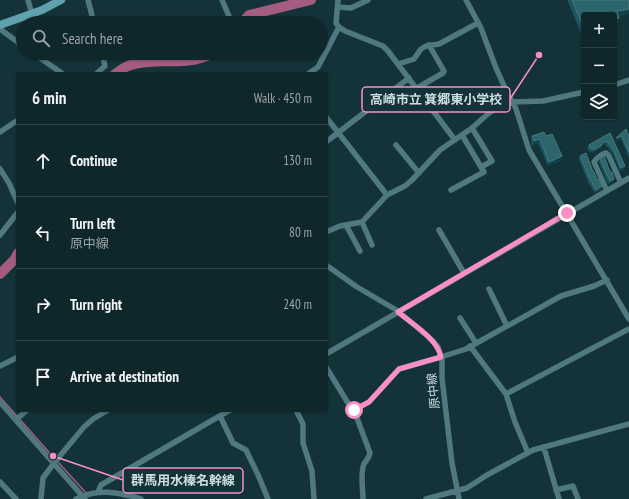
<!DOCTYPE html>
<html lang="en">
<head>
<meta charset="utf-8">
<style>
  :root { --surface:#0f262b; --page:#182e33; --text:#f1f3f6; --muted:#9ba5a9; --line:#2f4347 }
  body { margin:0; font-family:"PT Sans Narrow","Noto Sans JP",sans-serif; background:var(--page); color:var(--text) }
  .controls { position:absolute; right:12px; top:12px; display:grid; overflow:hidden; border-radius:4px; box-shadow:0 1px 3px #0004 }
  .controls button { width:36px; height:36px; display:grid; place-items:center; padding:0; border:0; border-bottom:1px solid var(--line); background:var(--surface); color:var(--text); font:20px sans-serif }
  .stop { position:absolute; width:12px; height:12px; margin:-9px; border:3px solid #fb8fc4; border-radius:50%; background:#fff }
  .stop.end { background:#fb8fc4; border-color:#fff; box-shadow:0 1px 4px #0008 }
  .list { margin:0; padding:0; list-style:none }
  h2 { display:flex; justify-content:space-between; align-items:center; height:52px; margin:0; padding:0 16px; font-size:17px }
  h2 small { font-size:13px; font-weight:400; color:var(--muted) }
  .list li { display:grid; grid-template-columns:26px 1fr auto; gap:12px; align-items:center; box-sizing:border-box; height:72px; padding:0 16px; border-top:1px solid var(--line) }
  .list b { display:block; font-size:15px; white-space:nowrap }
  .list p { margin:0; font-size:13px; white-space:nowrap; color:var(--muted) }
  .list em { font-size:13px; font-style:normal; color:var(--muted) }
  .icon { flex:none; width:22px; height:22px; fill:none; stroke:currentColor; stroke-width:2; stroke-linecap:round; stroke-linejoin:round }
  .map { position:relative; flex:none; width:629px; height:499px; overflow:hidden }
  .search { position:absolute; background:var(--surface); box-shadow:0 1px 3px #0004; left:16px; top:16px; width:312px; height:44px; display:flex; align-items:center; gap:10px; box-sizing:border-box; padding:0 14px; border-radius:22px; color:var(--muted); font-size:15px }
  .panel { position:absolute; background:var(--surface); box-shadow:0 1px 3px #0004; left:16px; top:72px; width:312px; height:340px; border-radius:4px }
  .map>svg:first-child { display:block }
</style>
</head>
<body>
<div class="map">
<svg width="629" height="499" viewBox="0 0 629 499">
  <rect width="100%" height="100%" fill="#143339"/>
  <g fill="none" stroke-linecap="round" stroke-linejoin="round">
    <path stroke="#a45d80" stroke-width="1.5" d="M0,397L55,459
      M58,462L86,493"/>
    <path stroke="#a45d80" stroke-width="10" d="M242,23L249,15L311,0
      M115,74C120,71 125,66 131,65C158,56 187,68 213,53
      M0,274L15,259L18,253"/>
    <path stroke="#50787f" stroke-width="5.5" d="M28,0L32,14
      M88,0L94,23
      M222,0L232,23
      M338,0L336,23L339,27L345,31L383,46L388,51L455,140
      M466,0L481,28L496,68L509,97L513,102L516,109L529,150L629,319
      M338,7L351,8L368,0
      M0,29L23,46
      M33,53L63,74
      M398,64L414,59L421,49L426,46L439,44L478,23
      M96,74L105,66L102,53
      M308,74L318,67L339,27
      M614,85L629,80
      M417,88L443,73L444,71L429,45
      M326,117L387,195
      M472,128L492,161L481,167
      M0,132L18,120
      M326,142L409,78
      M396,145L419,173
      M0,169L9,183L18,203
      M451,190L484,172L462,135
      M607,191L594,162C596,158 602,154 606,153L609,156L621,183
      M362,222L372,245
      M346,225L360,251
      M439,230L464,273
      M326,232L340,226L362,222L387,195L405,186L412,180L440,150L472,128L489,113L502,105L513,102L543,101L584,92
      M0,235L18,212
      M326,265L357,287L398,311L433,341L438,347L442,359V378L452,463L459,499
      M489,289L507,326
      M460,318L476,343
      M470,346L506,394L515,422L528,453
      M326,354L629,178
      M0,366L18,357
      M326,367L351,408L354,410L370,453C369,458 367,459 364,464C360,473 363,489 363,499
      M506,394L629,329
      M0,402L85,499
      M296,410L303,424V443L312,471L314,499
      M354,410L369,402L399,369L441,357L466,349L561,296L594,286L607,280
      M220,416L233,443L246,450L259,477L268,499
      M16,420L27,410
      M544,448L559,499
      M0,482L16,499
      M556,490L573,486L578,499
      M98,492L101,485L230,410
      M41,499L43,478L54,463L84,427L93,419L108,410
      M76,499C98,488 118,492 141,499
      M426,499L467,488L487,475L533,450L629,424"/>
    <path stroke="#60a1ad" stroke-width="8" d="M0,25L42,10L61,0"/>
  </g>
  <path fill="#1a565f" d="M568,0H629L622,16H619L617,24L614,25V15H584V32L581,33L568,2Z
    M626,129L629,137V158L621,139L615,141Z
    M610,133L625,166L624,169L620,171L613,154L605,144L602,145L601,148L593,153L592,151L590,153L587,148L589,145Z
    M532,136H546L562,156L560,161L548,166L538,143L532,146L531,141Z
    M580,156L601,190L595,193L588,182L579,159Z
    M600,159L610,172L614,179L613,182L608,184L599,162Z"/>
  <path fill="#10424a" d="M629,9V14L622,16L614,17L617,11Z
    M619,18L617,24L614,25L615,19Z
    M583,27H584V32L581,33Z
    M622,136L621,139L615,141L616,138Z
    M540,139L538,143L532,146L534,141Z
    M607,141L605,144L602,145L601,148L593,153L594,150L602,143Z
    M562,156L560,161L548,166L549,162Z
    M625,166L624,169L620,171L621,168Z
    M614,179L613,182L608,184L610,181Z
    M602,186L601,190L595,193L596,190Z"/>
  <path fill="#2d656d" stroke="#46787f" d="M572,0H629V9L624,10L617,11L619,18L615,19L614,15H613L612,13L609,15H584V27H583Z
    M626,129L629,137V152L622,136L616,138Z
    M544,132L546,136L552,134L562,156L549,162L540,139L534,141L532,136Z
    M610,133L625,166L621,168L614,151L607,141L602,143V145L594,150L593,148L591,149L589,145Z
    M586,153L593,172H594L597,180L599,179L602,186L596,190L590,179L580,156Z
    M604,156L610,172H612L614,179L610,181L600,159Z"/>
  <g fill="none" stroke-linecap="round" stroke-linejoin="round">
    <path stroke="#fb8fc4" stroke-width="5" d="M354,410L369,402L399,369L441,357C437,338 412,324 398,312L567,213"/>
  </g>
  <g text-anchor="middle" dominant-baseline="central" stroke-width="4" stroke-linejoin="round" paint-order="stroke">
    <g font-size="12" fill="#ccdee1" stroke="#143339">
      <text transform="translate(433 391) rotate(-96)">原中線</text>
    </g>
  </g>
  <path fill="none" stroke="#fb8fc4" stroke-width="1.5" d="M539 55L510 99M53 456L123 480"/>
  <g fill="#fb8fc4" stroke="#143339" stroke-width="1.5">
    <circle cx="539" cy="55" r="4"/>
    <circle cx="53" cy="456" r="4"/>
  </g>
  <g fill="#143339" stroke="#fb8fc4" stroke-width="1.5">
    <rect x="362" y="87" width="148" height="25" rx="4"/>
    <rect x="123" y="468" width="120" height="25" rx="4"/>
  </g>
  <g font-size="13" text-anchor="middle" font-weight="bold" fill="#ccdee1">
    <text x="436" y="104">高崎市立 箕郷東小学校</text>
    <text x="183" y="485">群馬用水榛名幹線</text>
  </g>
</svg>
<div class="controls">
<button>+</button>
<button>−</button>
<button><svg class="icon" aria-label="layers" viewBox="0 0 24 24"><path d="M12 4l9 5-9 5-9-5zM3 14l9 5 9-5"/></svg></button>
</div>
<div class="stop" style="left:354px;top:410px"></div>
<div class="stop end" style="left:567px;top:213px"></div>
<div class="search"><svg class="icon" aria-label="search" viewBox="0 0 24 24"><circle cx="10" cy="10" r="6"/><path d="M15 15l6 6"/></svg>Search here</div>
<section class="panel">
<h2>6 min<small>Walk · 450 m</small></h2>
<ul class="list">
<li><svg class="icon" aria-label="ahead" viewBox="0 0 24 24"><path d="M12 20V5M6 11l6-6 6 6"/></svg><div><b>Continue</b></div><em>130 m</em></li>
<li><svg class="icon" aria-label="left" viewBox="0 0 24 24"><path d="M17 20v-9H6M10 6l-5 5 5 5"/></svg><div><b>Turn left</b><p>原中線</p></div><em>80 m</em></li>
<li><svg class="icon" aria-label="right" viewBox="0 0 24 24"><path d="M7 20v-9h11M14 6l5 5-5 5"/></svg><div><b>Turn right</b></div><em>240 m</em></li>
<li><svg class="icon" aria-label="arrive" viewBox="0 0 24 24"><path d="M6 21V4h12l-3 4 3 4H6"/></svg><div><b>Arrive at destination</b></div></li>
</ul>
</section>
</div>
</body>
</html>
